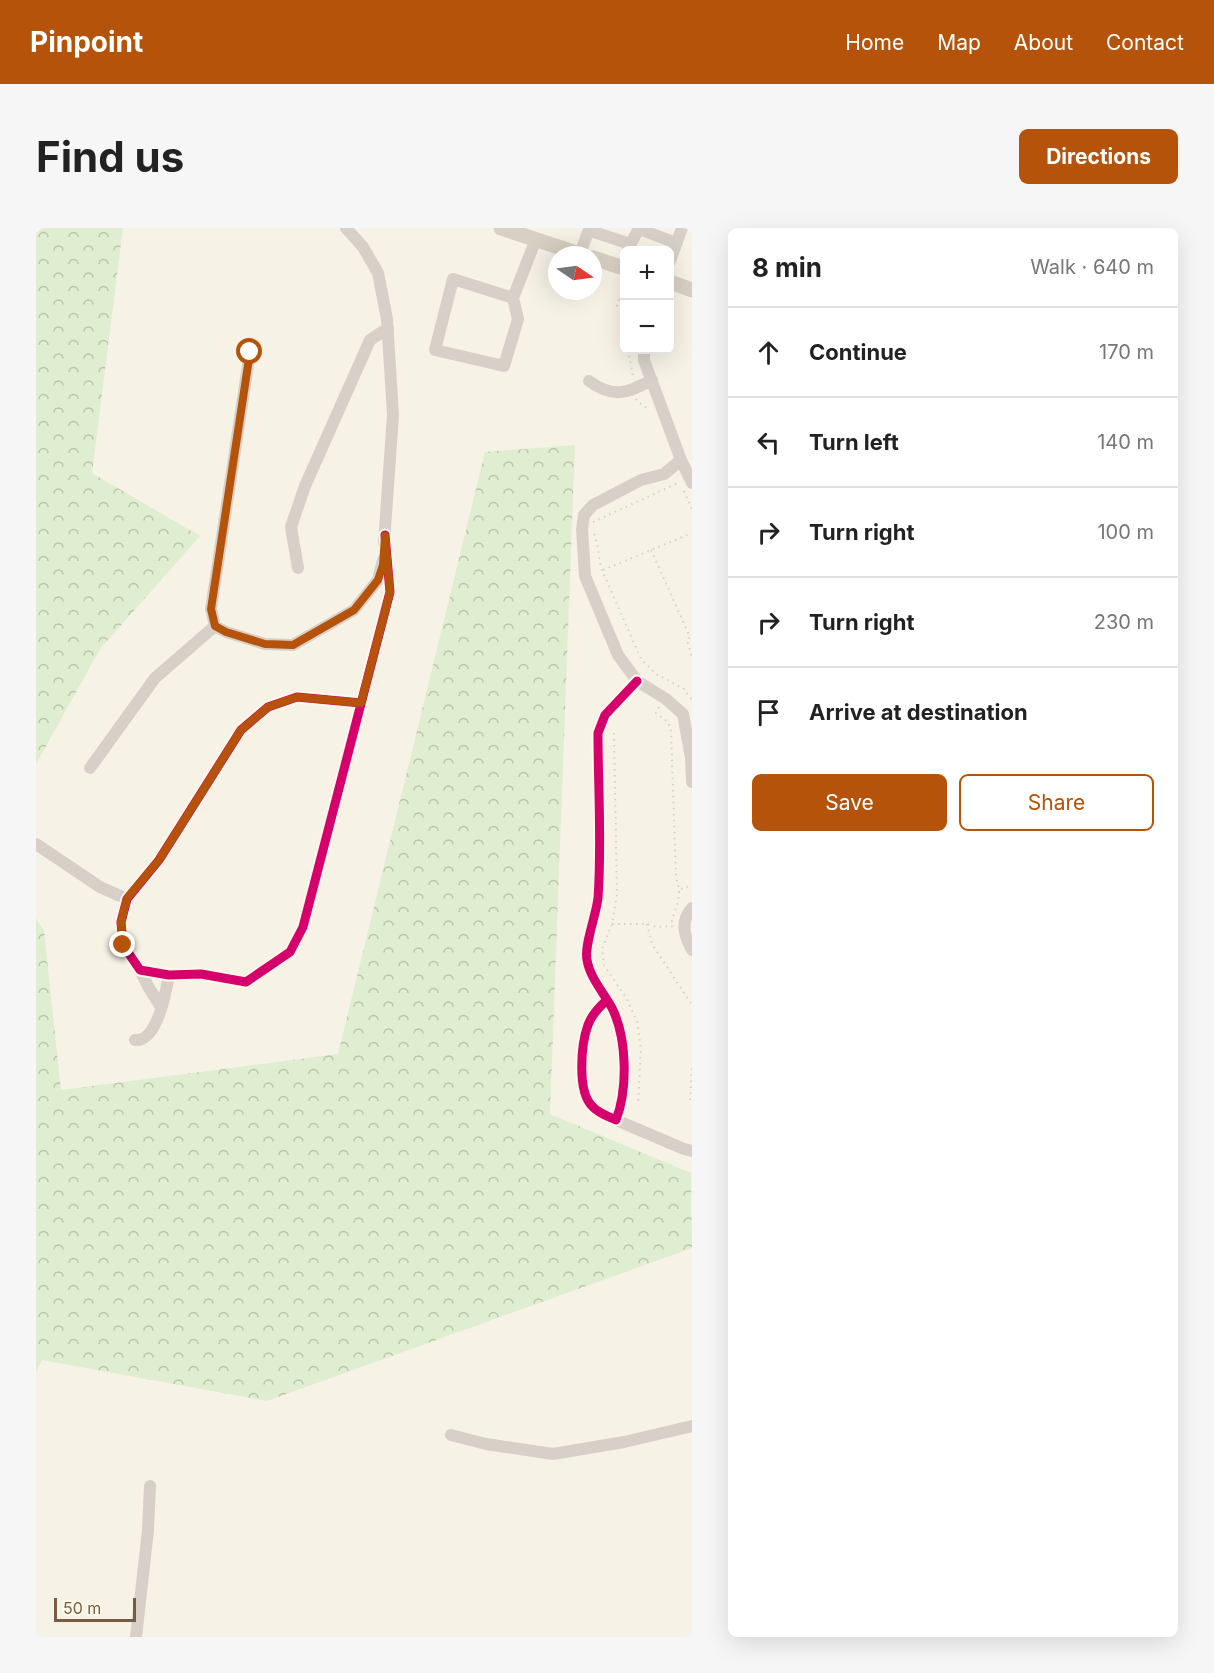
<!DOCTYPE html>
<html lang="en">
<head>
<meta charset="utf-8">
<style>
  :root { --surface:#fff; --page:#f6f6f6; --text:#222; --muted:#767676; --line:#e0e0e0; --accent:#b45309 }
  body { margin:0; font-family:Inter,sans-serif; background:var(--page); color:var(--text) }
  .controls { position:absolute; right:18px; top:18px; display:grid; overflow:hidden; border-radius:9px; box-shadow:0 6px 24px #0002 }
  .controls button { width:54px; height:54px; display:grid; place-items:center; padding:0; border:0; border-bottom:2px solid var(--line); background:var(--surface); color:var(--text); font:30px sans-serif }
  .compass { position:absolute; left:512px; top:18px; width:54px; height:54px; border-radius:50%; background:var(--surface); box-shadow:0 6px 24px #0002; rotate:103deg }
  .scale { position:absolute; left:18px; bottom:15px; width:82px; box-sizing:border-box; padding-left:6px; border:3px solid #765c46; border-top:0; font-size:16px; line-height:21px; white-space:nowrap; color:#765c46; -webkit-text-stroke:4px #fff8e8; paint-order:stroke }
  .stop { position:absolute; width:18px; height:18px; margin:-14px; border:4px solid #b45309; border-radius:50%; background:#fff }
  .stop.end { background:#b45309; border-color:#fff; box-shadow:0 2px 6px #0008 }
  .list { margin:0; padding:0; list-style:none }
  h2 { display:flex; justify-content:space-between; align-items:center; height:78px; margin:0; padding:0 24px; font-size:26px }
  h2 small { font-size:20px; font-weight:400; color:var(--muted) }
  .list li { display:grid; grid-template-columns:39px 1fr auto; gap:18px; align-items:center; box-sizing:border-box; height:90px; padding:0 24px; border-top:2px solid var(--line) }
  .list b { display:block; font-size:22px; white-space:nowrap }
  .list em { font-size:20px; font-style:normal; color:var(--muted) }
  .actions { display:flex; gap:12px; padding:18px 24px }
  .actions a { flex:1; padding:14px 0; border:2px solid var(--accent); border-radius:9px; text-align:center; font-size:21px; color:var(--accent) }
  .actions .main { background:var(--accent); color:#fff }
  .icon { flex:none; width:33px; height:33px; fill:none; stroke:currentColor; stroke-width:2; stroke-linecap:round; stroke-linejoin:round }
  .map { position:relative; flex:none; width:656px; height:1409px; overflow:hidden; border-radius:9px }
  header { display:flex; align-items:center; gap:36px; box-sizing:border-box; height:84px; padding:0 30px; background:var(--accent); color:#fff }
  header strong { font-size:28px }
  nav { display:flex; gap:33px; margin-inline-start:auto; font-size:21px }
  .intro { display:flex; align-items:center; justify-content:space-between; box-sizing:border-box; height:144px; padding:0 36px }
  h1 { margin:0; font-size:42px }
  .button { padding:15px 27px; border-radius:9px; background:var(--accent); color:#fff; font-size:21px; font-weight:700 }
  main { display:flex; gap:36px; padding:0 36px }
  aside { flex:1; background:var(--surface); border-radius:9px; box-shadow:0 6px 24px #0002 }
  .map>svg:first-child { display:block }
</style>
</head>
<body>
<header>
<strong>Pinpoint</strong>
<nav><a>Home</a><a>Map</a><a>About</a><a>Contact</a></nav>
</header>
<div class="intro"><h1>Find us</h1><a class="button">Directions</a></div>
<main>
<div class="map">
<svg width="656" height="1409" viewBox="0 0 656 1409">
  <defs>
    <pattern id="forest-crowns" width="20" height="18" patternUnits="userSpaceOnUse" patternTransform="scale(1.5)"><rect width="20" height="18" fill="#dfeed0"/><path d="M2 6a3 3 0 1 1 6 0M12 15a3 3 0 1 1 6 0" fill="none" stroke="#b9c4ab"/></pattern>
  </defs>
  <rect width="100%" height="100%" fill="#f7f2e6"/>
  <path fill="url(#forest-crowns)" d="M0,0H87L56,245L164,308L64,421L0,536Z
    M539,217L514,886L655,945L656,1020L231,1173L6,1132L0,1144V690L8,703L25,862L302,826L449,224Z"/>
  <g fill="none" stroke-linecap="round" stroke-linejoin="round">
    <path stroke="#d8d0c8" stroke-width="2" stroke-dasharray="1.5 4.5" stroke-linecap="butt" d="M583,71L581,78L588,82
      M588,109V112
      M592,122L597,148
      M600,171L602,174L614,182
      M648,263L656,281
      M557,294L642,255
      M558,306C563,317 562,330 566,342L605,431L620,446L648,461L656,472
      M615,322L654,409L651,412L656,430
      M567,342L656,305
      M623,479L620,485L632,494L635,503L640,650C648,671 638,678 635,698L637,699
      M578,505L581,666L576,696L566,721L568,737L591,771L601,794L605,821L602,877
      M645,661L654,658
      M576,696H611L622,699L635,698
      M611,696L616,716L656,777
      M654,872L656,840"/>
    <path stroke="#d8d0c8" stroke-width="12" d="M310,0L327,19L342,45L351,91L357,187L348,315
      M592,21L601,4L606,2L640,15
      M544,26L552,4L555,3L594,16
      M634,33L646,0
      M477,70L482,91L468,138L399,122L417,51L477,70L500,11
      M608,122V132L645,232L628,246L605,252L557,277L548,287L546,301L549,348L582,427L601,453L630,471L647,486L655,530L656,554
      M214,124L175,381L179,398L190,404L229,416L257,417L318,382L342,352L347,332
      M553,153C578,171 591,165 616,152
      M645,232L656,255
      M262,340L255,299L269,258L334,112L352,100
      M325,475L261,469L232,479L205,502L123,632L91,671L85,694L87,717L104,742L133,747L165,746L210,754L254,724L267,699L354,364L349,307
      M54,540L119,450L179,398
      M0,616L64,659L91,671
      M656,680C644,694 648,707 656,722
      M104,742L113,760L125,779
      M571,772C563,779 556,786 552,797C545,816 541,863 556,878C562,885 571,888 580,892C592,861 591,810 576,780C568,765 554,750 551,732C548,717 560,688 562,670C566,615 562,560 562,505L569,487L601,453
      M99,812C121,814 130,764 133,747
      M580,892L648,921L656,923
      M415,1207L450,1216L517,1226L588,1214L656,1198
      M100,1409L112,1302L114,1258"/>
    <path stroke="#d8d0c2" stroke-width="15" d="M465,0L547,27
      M557,30L588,40
      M634,54L656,62"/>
    <defs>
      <path id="cycleway" d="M325,475L261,469L232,479L205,502L123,632L91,671L85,694L87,717L104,742L133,747L165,746L210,754L254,724L267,699L354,364L349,307
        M571,772C563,779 556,786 552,797C545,816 541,863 556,878C562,885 571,888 580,892C592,861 591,810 576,780C568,765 554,750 551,732C548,717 560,688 562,670C566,615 562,560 562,505L569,487L601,453"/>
    </defs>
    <use href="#cycleway" stroke="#fff8e8" stroke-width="13"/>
    <use href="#cycleway" stroke="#d6006c" stroke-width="9"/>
  </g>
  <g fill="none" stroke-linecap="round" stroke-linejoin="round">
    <path stroke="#b45309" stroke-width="8" d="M87,717L85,694L91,670L123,632L205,502L232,479L261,469L325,475L354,364L349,308L347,337L342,352L318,382L257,417L229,416L190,404L179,398L175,381L214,124"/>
  </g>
</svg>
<div class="controls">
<button>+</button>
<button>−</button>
</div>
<svg class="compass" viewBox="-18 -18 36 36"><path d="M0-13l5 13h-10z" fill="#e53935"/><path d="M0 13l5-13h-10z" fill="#767676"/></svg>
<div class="scale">50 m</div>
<div class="stop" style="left:214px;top:124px"></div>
<div class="stop end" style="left:87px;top:717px"></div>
</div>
<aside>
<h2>8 min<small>Walk · 640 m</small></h2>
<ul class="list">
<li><svg class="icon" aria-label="ahead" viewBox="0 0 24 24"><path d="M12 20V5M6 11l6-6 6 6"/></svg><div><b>Continue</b></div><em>170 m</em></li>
<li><svg class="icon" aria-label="left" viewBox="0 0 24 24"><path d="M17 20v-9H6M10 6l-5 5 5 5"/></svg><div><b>Turn left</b></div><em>140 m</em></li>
<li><svg class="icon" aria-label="right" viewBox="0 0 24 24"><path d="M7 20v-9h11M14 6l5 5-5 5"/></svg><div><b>Turn right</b></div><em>100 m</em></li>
<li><svg class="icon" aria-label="right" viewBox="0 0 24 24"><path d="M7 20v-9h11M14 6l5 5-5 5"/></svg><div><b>Turn right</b></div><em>230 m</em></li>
<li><svg class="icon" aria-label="arrive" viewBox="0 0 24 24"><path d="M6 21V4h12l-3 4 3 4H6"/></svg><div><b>Arrive at destination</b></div></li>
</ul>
<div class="actions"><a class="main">Save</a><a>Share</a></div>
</aside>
</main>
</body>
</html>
